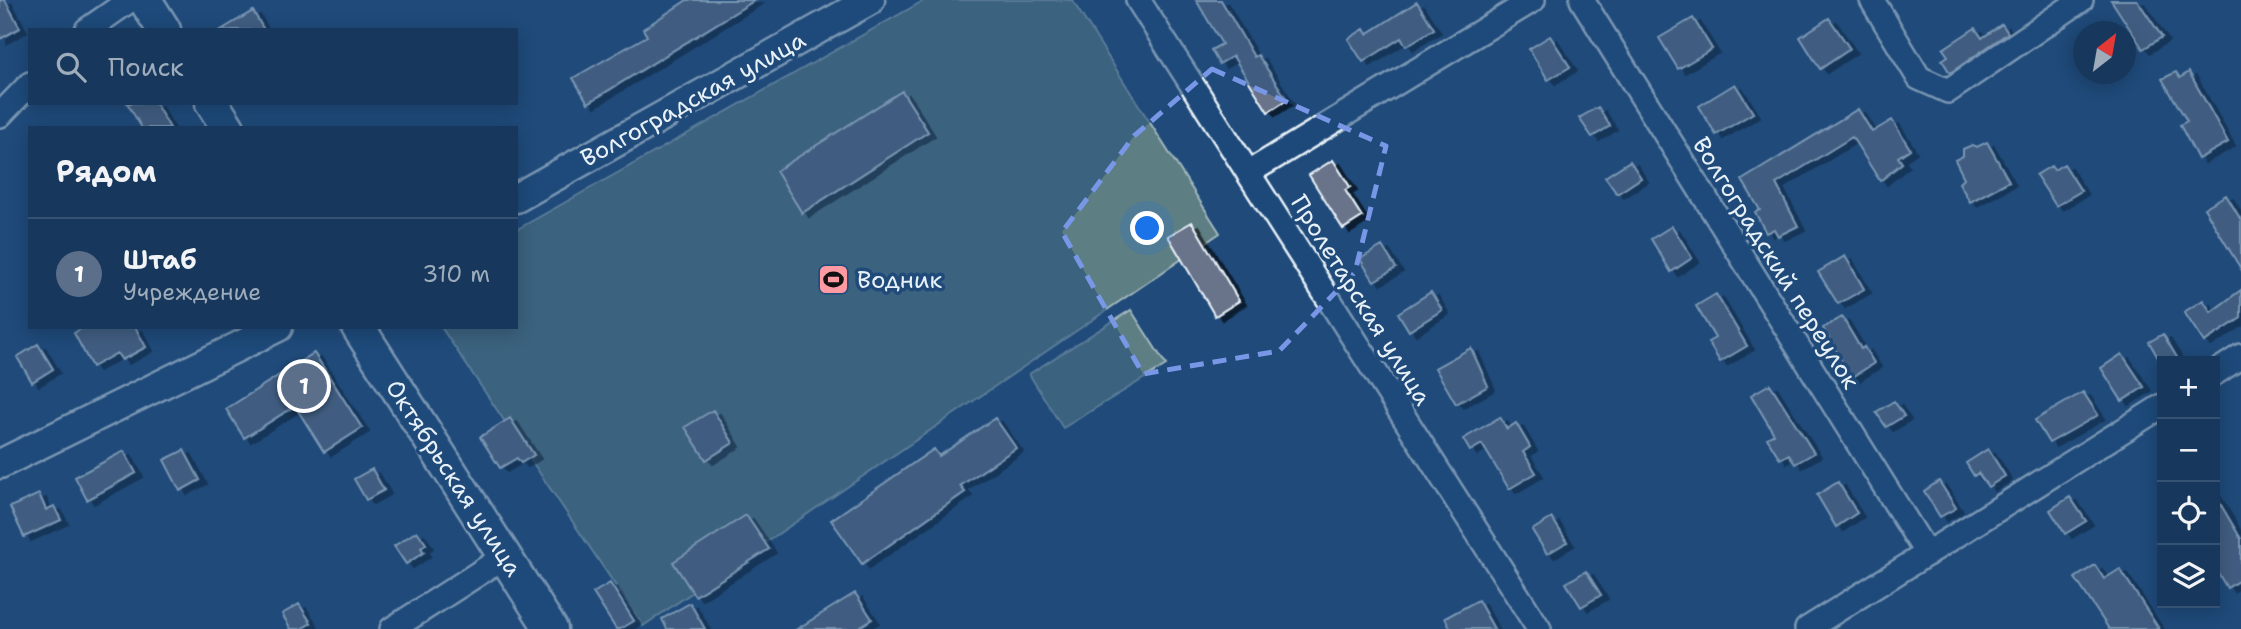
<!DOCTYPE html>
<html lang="ru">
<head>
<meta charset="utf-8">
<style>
  :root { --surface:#17385c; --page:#244365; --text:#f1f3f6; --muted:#9eacbb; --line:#365272; --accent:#e797bd }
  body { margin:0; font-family:"Shantell Sans",sans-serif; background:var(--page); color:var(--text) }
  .controls { position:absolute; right:21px; bottom:21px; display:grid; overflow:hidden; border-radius:0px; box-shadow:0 4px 18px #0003 }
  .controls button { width:63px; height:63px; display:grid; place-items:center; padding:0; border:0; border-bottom:2px solid var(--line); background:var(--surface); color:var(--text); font:35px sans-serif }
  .compass { position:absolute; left:2073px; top:21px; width:63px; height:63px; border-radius:50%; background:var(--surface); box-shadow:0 4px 18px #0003; rotate:31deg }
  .you { position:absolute; left:1148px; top:229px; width:24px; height:24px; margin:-18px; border:5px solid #fff; border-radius:50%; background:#1a73e8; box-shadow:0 0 0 10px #1a73e833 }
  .badge { display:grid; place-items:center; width:46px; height:46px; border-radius:50%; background:var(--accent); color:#fff; font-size:23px; font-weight:700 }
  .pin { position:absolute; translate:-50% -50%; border:4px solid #fff; box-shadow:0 2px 7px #0006 }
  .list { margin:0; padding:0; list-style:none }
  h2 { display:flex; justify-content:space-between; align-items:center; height:91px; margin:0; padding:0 28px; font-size:30px }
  h2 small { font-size:23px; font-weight:400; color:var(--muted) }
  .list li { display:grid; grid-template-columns:46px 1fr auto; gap:21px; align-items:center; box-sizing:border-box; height:112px; padding:0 28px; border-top:2px solid var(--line) }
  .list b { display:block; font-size:26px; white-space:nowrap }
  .list p { margin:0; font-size:23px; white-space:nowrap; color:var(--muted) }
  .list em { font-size:23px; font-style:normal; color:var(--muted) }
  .icon { flex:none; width:38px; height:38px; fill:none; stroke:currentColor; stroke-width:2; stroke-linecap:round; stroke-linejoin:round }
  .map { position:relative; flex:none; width:2241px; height:629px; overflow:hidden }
  .search { position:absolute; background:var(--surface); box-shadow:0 4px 18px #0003; left:28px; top:28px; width:490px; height:77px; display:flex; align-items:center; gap:18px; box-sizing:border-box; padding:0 24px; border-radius:0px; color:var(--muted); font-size:26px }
  .panel { position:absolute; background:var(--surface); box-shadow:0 4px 18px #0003; left:28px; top:126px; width:490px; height:203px; border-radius:0px }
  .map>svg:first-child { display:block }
</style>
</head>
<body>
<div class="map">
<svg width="2241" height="629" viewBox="0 0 2241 629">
  <defs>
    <filter id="shadow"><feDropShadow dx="7" dy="4" stdDeviation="0" flood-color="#0009"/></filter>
  </defs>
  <rect width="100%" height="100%" fill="#1f4a7a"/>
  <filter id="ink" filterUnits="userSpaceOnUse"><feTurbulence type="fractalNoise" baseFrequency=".0143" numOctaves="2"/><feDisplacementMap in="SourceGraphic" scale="14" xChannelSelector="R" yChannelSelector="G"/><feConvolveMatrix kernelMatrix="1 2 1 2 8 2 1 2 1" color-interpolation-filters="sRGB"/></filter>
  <g filter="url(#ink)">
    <path fill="#5d7e83" stroke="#a2b8be" stroke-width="2" d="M925,0H1072L1220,233L643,626L441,327H516V230Z
      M1131,310L1166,365L1063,428L1029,374Z"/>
    <path fill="#697389" stroke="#e8f1f8" stroke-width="2" filter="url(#shadow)" d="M0,0H5L20,28L0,39Z
      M687,0H755L588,103L573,78L647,36L643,29Z
      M1196,0H1221L1254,57L1258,55L1287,100L1268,112L1233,56L1219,64L1211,50L1222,44Z
      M2111,0H2137L2162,37L2143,49Z
      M1417,2L1434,29L1406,46L1401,38L1363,62L1348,39L1364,29L1367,34Z
      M253,11L264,30H221Z
      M1693,18L1712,49L1678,69L1659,38Z
      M1829,18L1850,49L1820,69L1800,37Z
      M2002,24L2008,33L1950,73L1942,60L1948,56L1943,49L1975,28L1982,38Z
      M1550,36L1570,67L1548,80L1529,49Z
      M2176,72L2180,78L2189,72L2228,142L2198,159L2180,125L2187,121L2162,79Z
      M1735,84L1753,113L1716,135L1699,106Z
      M902,91L928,132L802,213L776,171Z
      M127,103H155L170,128H142Z
      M1598,107L1610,126L1592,137L1579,118Z
      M1858,109L1872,132L1892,120L1910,149L1898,157L1902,163L1880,181L1852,137L1776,184L1798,226L1778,236L1774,229L1766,233L1755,212L1760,210L1742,180Z
      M1987,142L2009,181L1970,202L1959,183L1964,178L1955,160L1963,156V149L1972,145L1977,147Z
      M1333,160L1350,187L1345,190L1362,217L1343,229L1309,175Z
      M1630,161L1641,178L1617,194L1605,177Z
      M2064,164L2081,191L2056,206L2036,175L2051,166L2054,170Z
      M2226,195L2241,220V269L2204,208Z
      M1192,222L1239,301L1215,316L1168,236Z
      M1672,226L1692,258L1671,272L1651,239Z
      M1382,246L1396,268L1374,281L1360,259Z
      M1845,256L1864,289L1838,304L1818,272Z
      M2241,290V318L2204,342L2184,312L2203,300L2211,312Z
      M1431,292L1442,310L1409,331L1398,313Z
      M1716,294L1747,346L1720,362L1708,342L1715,338L1696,306Z
      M1842,317L1861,349L1864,347L1874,363L1851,378L1823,328Z
      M84,327H135L146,347L122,360L117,353L92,367L74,333Z
      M2163,334L2179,361H2160L2149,342Z
      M38,344L53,369L32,382L17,357Z
      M1471,348L1488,386L1456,404L1435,368Z
      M314,353L362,428L324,452L295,406L244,438L226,409Z
      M2122,354L2144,387L2122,401L2101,368Z
      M1770,384L1814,453L1795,464L1789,454L1780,459L1767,438L1774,434L1751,395Z
      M2083,392L2098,415L2049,443L2035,420Z
      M1894,401L1904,416L1886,427L1876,412Z
      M713,410L733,443L706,460L685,427Z
      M1500,417L1507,429L1516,423L1530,447L1523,452L1536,473L1509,489L1482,444L1470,451L1463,439Z
      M510,418L534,455L521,463L517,458L500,468L480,437Z
      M995,418L1016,448L960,486L965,492L862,564L831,520L934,449L939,456Z
      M1988,449L2005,476L1988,487L1978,473L1974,476L1966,463Z
      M184,450L200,480L180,491L164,460Z
      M124,451L136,473L87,500L75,477Z
      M372,469L384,490L366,500L354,479Z
      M1939,481L1956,508L1940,517L1924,491Z
      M1838,482L1857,513L1836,527L1817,495Z
      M39,494L46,510L54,506L61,520L24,537L10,507Z
      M2215,495L2241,539V579L2227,588L2215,568Z
      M2070,497L2086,521L2065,534L2050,510Z
      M746,515L769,549L695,596L673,562Z
      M1552,518L1567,542L1547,554L1532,530Z
      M417,531L426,544L421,548L424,552L406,564L394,546Z
      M2095,565L2104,579L2120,569L2159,629H2109L2075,578Z
      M1586,571L1601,595L1581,607L1566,583Z
      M610,583L634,621L620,629H616L593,593Z
      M855,593L872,619L856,629H797Z
      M1478,600L1494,629H1451L1445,618Z
      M690,603L705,629H667L662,619Z
      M299,604L311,623L301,629H291L282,614Z"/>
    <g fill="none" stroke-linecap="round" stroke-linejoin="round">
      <defs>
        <path id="minor" d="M1138,0L1539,629
          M1582,0L1927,554
          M1872,0L1919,78L1948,91L2081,0
          M87,30L130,0
          M0,115L30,84
          M1248,173L1533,0
          M2215,373L2241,356
          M392,629L504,557
          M1807,629L2162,406"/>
        <path id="tertiary" d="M516,198L870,0
          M0,464L278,327"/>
        <path id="secondary" d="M145,0L164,30
          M212,103L228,128
          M358,327L551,629"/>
      </defs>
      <use href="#minor" stroke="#e8f1f8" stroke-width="28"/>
      <use href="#tertiary" stroke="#e8f1f8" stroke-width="33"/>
      <use href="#secondary" stroke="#e8f1f8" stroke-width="37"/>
      <use href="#minor" stroke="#1f4a7a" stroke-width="23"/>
      <use href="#tertiary" stroke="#1f4a7a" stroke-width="28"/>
      <use href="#secondary" stroke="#1f4a7a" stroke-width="32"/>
    </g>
  </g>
  <path d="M0 0H2241V629H0ZM1212,69L1386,146L1355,272L1279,351L1143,374L1062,232L1134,136Z" fill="#1f4a7a" fill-opacity=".55" fill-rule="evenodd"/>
  <path fill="none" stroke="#7897e6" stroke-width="5" stroke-dasharray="14 9" stroke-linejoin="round" d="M1212,69L1386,146L1355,272L1279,351L1143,374L1062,232L1134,136Z"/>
  <defs>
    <symbol id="stadium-square" viewBox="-11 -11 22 22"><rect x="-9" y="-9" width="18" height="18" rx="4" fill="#ff9aa2" stroke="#1f4a7a"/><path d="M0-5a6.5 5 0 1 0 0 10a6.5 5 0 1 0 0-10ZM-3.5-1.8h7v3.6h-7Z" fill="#111"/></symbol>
  </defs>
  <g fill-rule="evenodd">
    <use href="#stadium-square" x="816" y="262" width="35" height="35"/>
  </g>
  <g text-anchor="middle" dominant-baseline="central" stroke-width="7" stroke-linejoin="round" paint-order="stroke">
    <g font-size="24" fill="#e8f1f8" stroke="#1f4a7a">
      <text transform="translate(693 99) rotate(-29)">Волгоградская улица</text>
      <text transform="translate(1776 263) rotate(58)">Волгоградский переулок</text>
      <text transform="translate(1361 300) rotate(58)">Пролетарская улица</text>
      <text transform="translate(454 478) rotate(57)">Октябрьская улица</text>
    </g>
    <g font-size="24" fill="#e8f1f8" stroke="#1f4a7a" text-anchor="start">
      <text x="857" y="280">Водник</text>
    </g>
  </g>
</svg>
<div class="controls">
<button>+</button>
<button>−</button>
<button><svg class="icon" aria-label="locate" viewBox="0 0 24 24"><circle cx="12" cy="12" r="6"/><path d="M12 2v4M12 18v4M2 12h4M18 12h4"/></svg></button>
<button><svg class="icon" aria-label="layers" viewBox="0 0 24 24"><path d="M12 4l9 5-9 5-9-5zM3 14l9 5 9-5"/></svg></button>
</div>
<svg class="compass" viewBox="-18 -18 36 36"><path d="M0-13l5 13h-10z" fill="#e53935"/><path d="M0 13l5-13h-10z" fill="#9eacbb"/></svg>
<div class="you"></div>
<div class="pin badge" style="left:304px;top:386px;background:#5c6f8a">1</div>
<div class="search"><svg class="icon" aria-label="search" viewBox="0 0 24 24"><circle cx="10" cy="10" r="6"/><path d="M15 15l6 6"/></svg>Поиск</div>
<section class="panel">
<h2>Рядом<small></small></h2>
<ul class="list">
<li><span class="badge" style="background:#5c6f8a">1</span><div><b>Штаб</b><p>Учреждение</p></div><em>310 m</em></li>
</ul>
</section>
</div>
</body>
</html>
